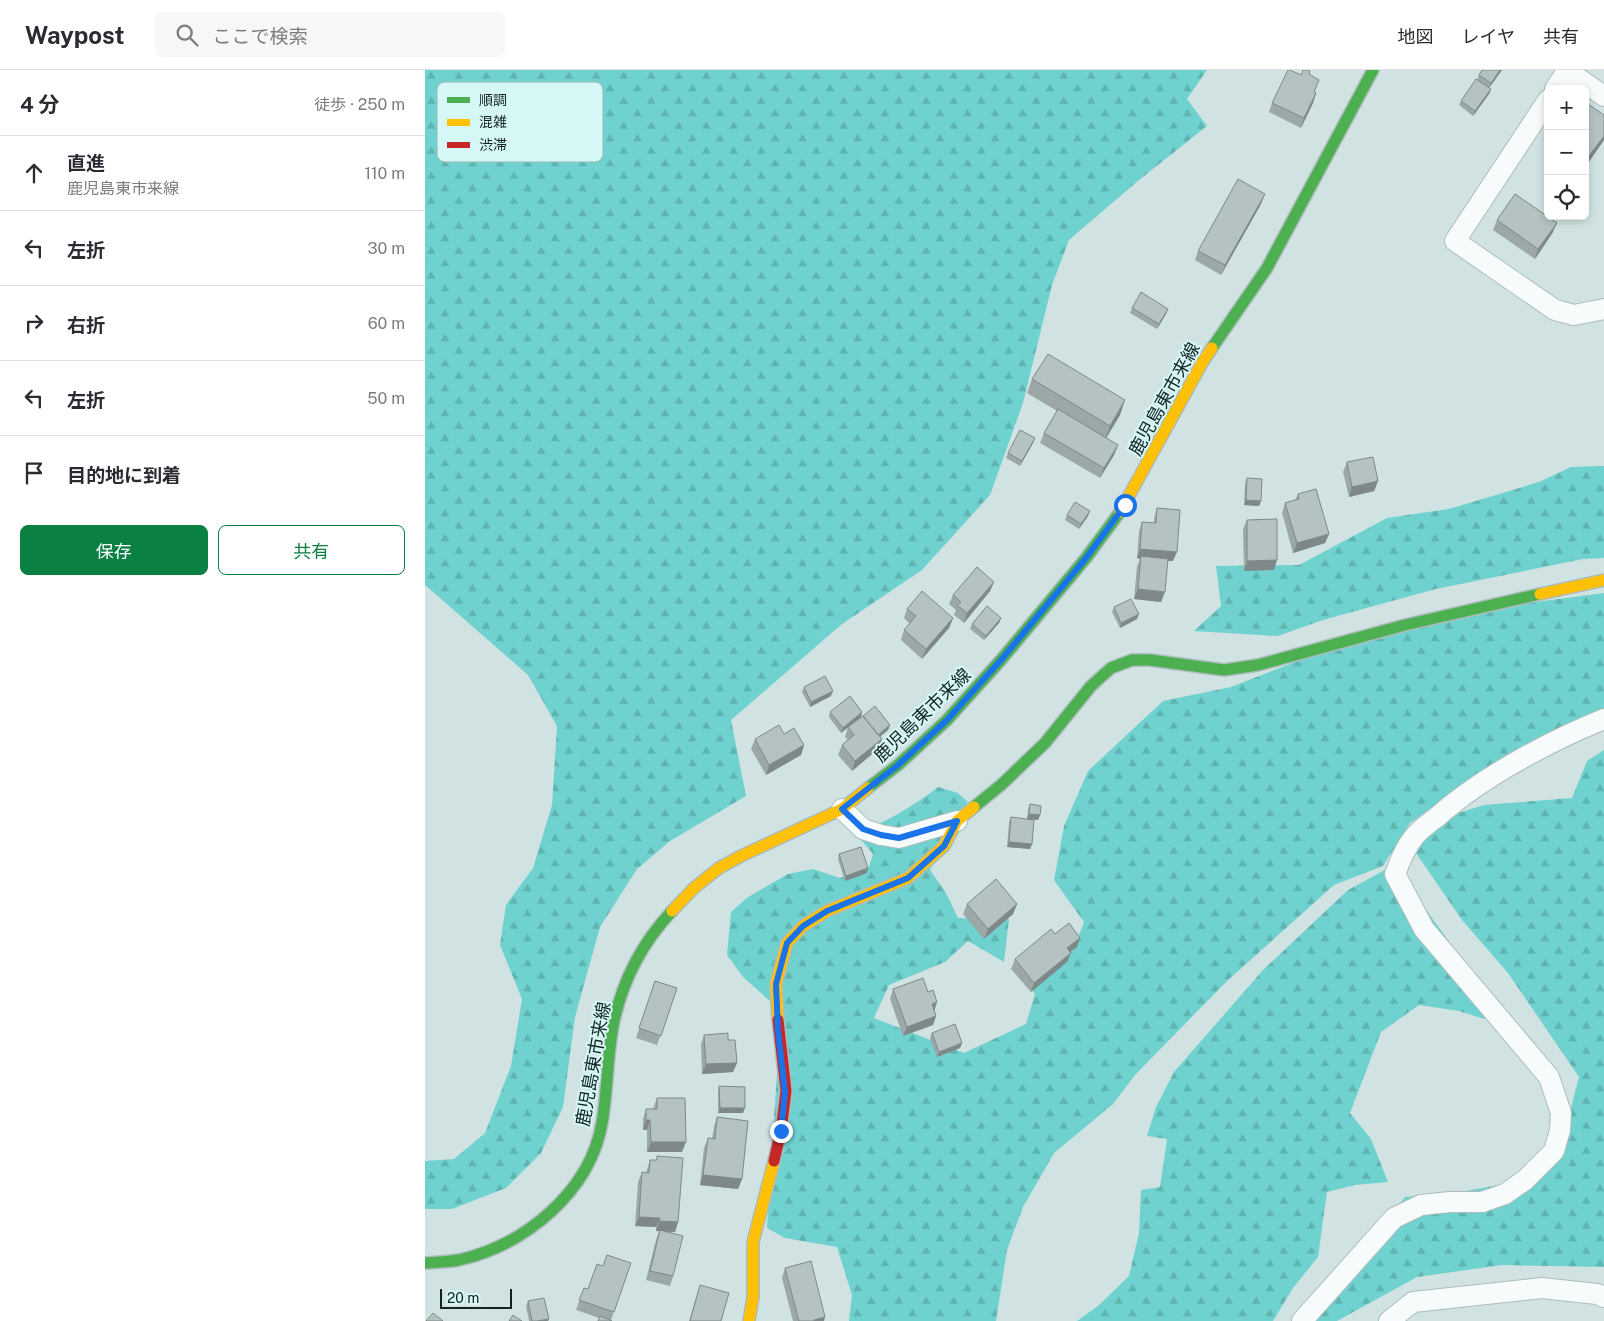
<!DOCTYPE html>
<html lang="ja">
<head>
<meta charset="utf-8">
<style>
  :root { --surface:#fff; --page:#f7f7f7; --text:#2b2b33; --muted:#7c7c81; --line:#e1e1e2; --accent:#0b8043 }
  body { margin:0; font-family:"Public Sans","Noto Sans JP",sans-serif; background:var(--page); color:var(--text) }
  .controls { position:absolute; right:15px; top:15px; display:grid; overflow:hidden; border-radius:8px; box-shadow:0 2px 8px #0003 }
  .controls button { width:45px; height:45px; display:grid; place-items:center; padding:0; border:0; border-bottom:1px solid var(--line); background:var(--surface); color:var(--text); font:25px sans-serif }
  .scale { position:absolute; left:15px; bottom:12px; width:72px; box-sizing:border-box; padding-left:5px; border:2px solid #142121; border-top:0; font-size:14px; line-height:18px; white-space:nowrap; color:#142121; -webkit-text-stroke:4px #d5f8f6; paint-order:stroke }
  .stop { position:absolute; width:15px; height:15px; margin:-11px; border:4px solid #1a73e8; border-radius:50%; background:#fff }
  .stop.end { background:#1a73e8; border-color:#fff; box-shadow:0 1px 5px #0008 }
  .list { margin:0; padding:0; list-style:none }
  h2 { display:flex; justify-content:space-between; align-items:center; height:65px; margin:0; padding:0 20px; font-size:21px }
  h2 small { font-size:16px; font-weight:400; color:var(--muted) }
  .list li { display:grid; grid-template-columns:32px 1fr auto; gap:15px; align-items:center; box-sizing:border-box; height:75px; padding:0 20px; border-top:1px solid var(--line) }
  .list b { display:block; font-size:19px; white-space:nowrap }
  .list p { margin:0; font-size:16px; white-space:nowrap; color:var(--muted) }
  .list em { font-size:16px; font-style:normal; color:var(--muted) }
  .actions { display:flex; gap:10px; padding:15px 20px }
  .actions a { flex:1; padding:11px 0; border:1px solid var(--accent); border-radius:8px; text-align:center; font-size:18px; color:var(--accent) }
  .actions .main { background:var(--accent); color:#fff }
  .icon { flex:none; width:28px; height:28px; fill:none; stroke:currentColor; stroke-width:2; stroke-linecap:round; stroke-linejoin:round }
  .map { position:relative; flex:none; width:1179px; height:1251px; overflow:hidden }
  header { display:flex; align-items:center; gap:30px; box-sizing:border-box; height:70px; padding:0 25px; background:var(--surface); border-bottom:1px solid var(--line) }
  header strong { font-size:24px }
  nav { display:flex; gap:28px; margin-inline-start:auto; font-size:18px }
  .search { width:350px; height:45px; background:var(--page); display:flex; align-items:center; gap:12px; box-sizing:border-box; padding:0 18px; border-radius:8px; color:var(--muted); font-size:19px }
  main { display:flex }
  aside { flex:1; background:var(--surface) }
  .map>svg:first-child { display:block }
</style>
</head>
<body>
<header>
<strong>Waypost</strong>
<div class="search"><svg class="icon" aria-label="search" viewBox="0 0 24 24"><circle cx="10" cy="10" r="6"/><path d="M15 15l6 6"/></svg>ここで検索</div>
<nav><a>地図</a><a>レイヤ</a><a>共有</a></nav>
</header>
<main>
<aside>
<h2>4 分<small>徒歩 · 250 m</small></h2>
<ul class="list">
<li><svg class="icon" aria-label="ahead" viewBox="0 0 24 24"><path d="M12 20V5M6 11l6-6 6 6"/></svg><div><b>直進</b><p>鹿児島東市来線</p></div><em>110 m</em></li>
<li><svg class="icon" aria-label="left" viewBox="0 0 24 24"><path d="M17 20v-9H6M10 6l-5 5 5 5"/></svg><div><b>左折</b></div><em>30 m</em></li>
<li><svg class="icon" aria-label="right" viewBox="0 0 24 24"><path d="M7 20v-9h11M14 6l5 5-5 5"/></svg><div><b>右折</b></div><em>60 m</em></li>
<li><svg class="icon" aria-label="left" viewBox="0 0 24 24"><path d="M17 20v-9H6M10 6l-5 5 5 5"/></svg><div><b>左折</b></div><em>50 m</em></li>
<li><svg class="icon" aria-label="arrive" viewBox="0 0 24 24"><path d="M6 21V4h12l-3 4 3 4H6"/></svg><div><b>目的地に到着</b></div></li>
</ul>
<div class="actions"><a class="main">保存</a><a>共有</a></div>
</aside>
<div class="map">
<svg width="1179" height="1251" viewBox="0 0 1179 1251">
  <defs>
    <pattern id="forest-firs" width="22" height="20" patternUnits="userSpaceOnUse" patternTransform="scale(1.25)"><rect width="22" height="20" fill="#6fd2cf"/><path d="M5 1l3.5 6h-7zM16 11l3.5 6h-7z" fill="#5fb4b1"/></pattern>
  </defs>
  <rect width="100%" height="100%" fill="#d0e3e2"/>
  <path fill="url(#forest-firs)" d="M0,0H782L762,29L782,56L714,110L644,170L627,215L598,333L565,425L497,500L417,554L306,650L321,726L245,771L212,799L175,857L150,947L138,1037L116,1083L81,1118L27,1139H0V1091L29,1089L60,1063L86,996L97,929L75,875L81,835L108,798L127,735L132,656L103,605L0,515Z
    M1179,396V488L1158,489L1011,519L898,550L853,566L769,561L796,536L791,496L874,495L962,448L1024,439L1114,412L1146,397Z
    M1179,523V640L1069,694L985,753L958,796L909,815L802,911L710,1005L688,1034L629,1083L598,1137L582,1180L571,1251H424L427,1225L412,1177L360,1168L342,1158L356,941L318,907L302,885L306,842L323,827L363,804L388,799L415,808L444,797L448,784L431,764C460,752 488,737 513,717L533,723L543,732L505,800L521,823L533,848L584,849L579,892L543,871L520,892L464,915L449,948L539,983L601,954L610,924L591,897L611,901L648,881L659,852L629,810L639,756L663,701L738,631L806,617L981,549Z
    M1179,680V1197L1077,1195L992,1207L912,1251H871L934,1185L980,1127L1035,1122L1108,1109L1135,1080L1154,1007L1083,903L1037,850L991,783L1011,750L1059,735L1147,728L1162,691Z
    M969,795L1025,873L1079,942L1072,953L1034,941L994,935L956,962L925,1043L946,1069L963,1112L930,1115L902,1122L893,1187L868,1218L848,1251H652L673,1236L704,1206L714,1163L716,1120L735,1117L742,1069L722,1066L731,1037L749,1002L838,900L923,820Z"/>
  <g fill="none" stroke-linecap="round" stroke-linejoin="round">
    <defs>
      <path id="street" d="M1141,0L1179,26
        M1130,19L1142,1
        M1123,30L1030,171L1130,240L1149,245L1179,239
        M417,739L438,759L456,765L474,768L532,751
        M877,1251L969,1148L996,1135L1025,1132H1057L1080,1124L1100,1110L1129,1081L1135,1060L1136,1043L1124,1007L999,859L970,804C975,791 980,778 989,767C995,759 1004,753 1012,747C1057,707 1123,672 1179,649
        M964,1251L988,1232L1117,1218L1172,1224L1179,1227"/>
      <path id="fast" d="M787,278L842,198L948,0
        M443,718L473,695L522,650L576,590L661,488L695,442
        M549,737L576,715L620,673L666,616L686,598L707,590H725L799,600L833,595L980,555L1115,524
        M0,1193C11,1192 23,1192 34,1190C100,1175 165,1122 177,1053C183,1019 182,984 189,951C198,910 218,872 247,841"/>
      <path id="slow" d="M695,442L777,293L787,278
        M1115,524L1179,510
        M247,841L269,818L294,798L316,786L417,739L443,718
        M353,950L351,914L362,873L378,856L402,841L483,808L519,776L532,751L549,737
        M324,1251L328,1227V1172L349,1091"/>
      <path id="jam" d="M349,1091L356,1061L361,1021L353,950"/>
    </defs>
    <use href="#street" stroke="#adbcbc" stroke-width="22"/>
    <use href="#fast" stroke="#adbcbc" stroke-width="14"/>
    <use href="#slow" stroke="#adbcbc" stroke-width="14"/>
    <use href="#jam" stroke="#adbcbc" stroke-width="14"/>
    <use href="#street" stroke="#f8fbfb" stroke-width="20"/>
    <use href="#fast" stroke="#4caf50" stroke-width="11"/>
    <use href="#slow" stroke="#ffc107" stroke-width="11"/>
    <use href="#jam" stroke="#c62828" stroke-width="11"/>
  </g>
  <path fill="#9ba8a7" d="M1077,0L1064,18L1052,10L1054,5Z
    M876,5H884L890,22L891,23L888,33L876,58L844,42L847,33Z
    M1066,19L1064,24L1048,46L1034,35L1036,31Z
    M1160,38L1179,45V70L1161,96Z
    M836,134L796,205L770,190L773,181Z
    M1072,150L1128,162L1110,189L1068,160Z
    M707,238L743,239L741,244L732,259L705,243Z
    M607,309L695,345L681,368L693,375L689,385L675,408L615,373L619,363L632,341L602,323Z
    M610,368L608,373L595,396L581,388L583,383Z
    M922,392L953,411L949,421L924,427L918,402Z
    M822,408L836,431L834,436L819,435L820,413Z
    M873,424L904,464L900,473L868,483L857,443L860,433L870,430Z
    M732,438L748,491H742L736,532L709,529L712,496L715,489L712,488L714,461L717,452L729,453V448Z
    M642,445L663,446L654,459L640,450Z
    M822,450L849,500L819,501L818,459Z
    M569,512L565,521L539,553L529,545L531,540L524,534L528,525Z
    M689,537L712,549L695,558L687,542Z
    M482,539L528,548L524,558L497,589L476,570L479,560L485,554L479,548Z
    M576,548L574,553L559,570L545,559L547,554Z
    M379,617L406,626L385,637L377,622Z
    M405,642H437L436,647L416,663L404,647Z
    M465,655L463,660L455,667L457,669L453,679L427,701L413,685L417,675L423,670L420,667L423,657Z
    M359,664L379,675L376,685L341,705L326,679L330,669Z
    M605,734L615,745L613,750L602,749L603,739Z
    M586,747L607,774L605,779L582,777L584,752Z
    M414,784L442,803L420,811L413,789Z
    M542,834H592L588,844L559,869L538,844Z
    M630,864L655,868L652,877L645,882L642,892L606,922L586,899L590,889Z
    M230,911L252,918L232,975L211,968Z
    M468,919L509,940L511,946L508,955L478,966L465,929Z
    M507,963L537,973L535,978L512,987L505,968Z
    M279,965L312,993L308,1002L277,1004L276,974Z
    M294,1016L318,1043H293V1021Z
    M232,1028L257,1082H222V1060H218V1049L221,1039H228Z
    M292,1047L317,1109L313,1119L275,1115L279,1078L283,1068L287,1069L289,1057Z
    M232,1086L253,1152L250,1162H240L248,1206L245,1216L221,1210L231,1170L234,1161H231V1157L210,1156L213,1112L217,1102L221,1103L225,1090H231Z
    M206,1193L186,1250L174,1248L151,1240L159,1218L163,1219L178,1196Z
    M360,1198L399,1251H368L357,1208Z
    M275,1215L296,1251H264Z
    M103,1231L123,1251H104L101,1236Z"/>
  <path fill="#7e8888" d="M1075,0H1077L1064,18L1066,13Z
    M1066,19L1064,24L1048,46L1050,41Z
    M891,23L888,33L876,58L879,48Z
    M1179,66V70L1161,96L1164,86Z
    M840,124L836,134L796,205L800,195Z
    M1132,153L1128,162L1110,189L1113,179Z
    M743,239L741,244L732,259L734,254Z
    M700,330L695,345L680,370L685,356Z
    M610,368L608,373L595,396L597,391Z
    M693,375L689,385L675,408L679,398Z
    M953,411L949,421L924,427L927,417Z
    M821,430L836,431L834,436L819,435Z
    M665,441L663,446L654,459L656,454Z
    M904,464L900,473L868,483L872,473Z
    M715,479L752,482L748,491L715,489L716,486L715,489L712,488Z
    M852,490L849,500L819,501L822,491Z
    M569,512L565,521L539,553L542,543Z
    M713,519L740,522L736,532L709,529Z
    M714,544L712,549L695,558L696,553Z
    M528,548L524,558L497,589L501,579Z
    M576,548L574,553L559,570L561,566Z
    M408,621L406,626L385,637L386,632Z
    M437,642L436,647L416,663L418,658Z
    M465,655L463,660L452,669L453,665Z
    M457,669L453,679L427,701L430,691Z
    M379,675L376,685L341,705L344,695Z
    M604,744L615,745L613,750L602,749Z
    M584,772L607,774L605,779L582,777Z
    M443,798L442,803L420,811L421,806Z
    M592,834L588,844L559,869L563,859Z
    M655,868L652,877L638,888L642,878Z
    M646,883L642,892L606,922L609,913Z
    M512,932L509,942L507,934Z
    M511,946L508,955L478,966L482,957Z
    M537,973L535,978L512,987L514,982Z
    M312,993L308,1002L277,1004L281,994Z
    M295,1038H320L318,1043H293Z
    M221,1050H225L222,1060H218Z
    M226,1072H261L257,1082H222Z
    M278,1105L317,1109L313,1119L275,1115Z
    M214,1147L235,1148L231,1157L210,1156Z
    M234,1151L253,1152L250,1162L231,1161Z
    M400,1247L399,1251H388L389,1250Z
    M124,1249L123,1251H112Z"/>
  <path fill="#b4c3c2" stroke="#7e8888" d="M863,0H865L876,5L878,0H883L885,1L884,4L894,10L889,22L891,23L879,48L847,33Z
    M1057,0H1075L1066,13L1054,5Z
    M1051,9L1066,19L1050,41L1036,31Z
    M1163,34L1179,45V66L1164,86L1160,84V38Z
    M813,109L840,124L800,195L773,181Z
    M1090,124L1132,153L1113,179L1072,150Z
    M716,222L743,239L734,254L707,238Z
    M623,284L700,330L685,356L607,309Z
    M633,339L693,375L679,398L619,363Z
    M595,360L610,368L597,391L583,383Z
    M948,387L953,411L927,417L922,392Z
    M822,408L837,409L836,431L821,430Z
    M891,419L904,464L872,473L860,433L874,429L873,424Z
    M650,432L665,441L656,454L642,445Z
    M732,438L755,440L752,482L715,479L717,452L731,453Z
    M852,449V490L822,491V450Z
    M716,486L743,489L740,522L713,519Z
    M552,497L569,512L542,543L532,535L536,532L528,525Z
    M497,521L528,548L501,579L479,560L491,546L482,539Z
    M706,529L714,544L696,553L689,537Z
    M562,536L576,548L561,566L547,554Z
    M400,606L408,621L386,632L379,617Z
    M425,626L437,642L418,658L405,642Z
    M450,636L465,655L453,665L438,646Z
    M438,646L457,669L430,691L417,675L429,665L423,657Z
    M354,655L359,664L369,658L379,675L344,695L330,669Z
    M605,734L616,736L615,745L604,744Z
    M586,747L609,750L607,774L584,772Z
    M436,777L443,798L421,806L414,784Z
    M571,809L592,834L563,859L542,834Z
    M644,853L655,868L642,878L646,883L609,913L590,889L626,859L630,864Z
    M498,908L503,922L508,920L512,932L507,934L511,946L482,957L468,919Z
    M230,911L252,918L236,966L214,958Z
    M530,954L537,973L514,982L507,963Z
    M303,963V970H310L312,993L281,994L279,965Z
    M294,1016L320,1017V1038H295Z
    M232,1028H260L261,1072H226L225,1050H221V1039H232Z
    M292,1047L323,1051L317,1109L278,1105L283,1068L290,1069Z
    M232,1086L258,1088L253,1152L234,1151L235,1148L214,1147L217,1102L224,1103L225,1090H232Z
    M235,1160L258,1166L248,1206L225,1201Z
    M182,1185L206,1193L189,1242L154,1230L159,1218L163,1219L172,1194L178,1196Z
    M386,1191L400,1247L389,1250V1251H374L360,1198Z
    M275,1215L304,1223L296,1251H265Z
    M119,1228L124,1249L112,1251H107L103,1231Z
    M8,1243L18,1251H1Z
    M88,1245L97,1251H84Z
    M175,1246L187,1251H173Z"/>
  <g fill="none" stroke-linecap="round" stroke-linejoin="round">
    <path stroke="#1a73e8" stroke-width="6" d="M356,1061L360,1022L353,961L351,914L362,873L378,856L402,841L483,808L519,776L532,751L474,768L456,765L438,759L417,739L473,695L522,650L576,590L661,488L700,435"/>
  </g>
  <g text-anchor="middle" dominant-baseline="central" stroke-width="4" stroke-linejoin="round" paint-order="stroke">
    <g font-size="18" fill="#142121" stroke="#d5f8f6">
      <text transform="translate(739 329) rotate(-61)">鹿児島東市来線</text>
      <text transform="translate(497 645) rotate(-44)">鹿児島東市来線</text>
      <text transform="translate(168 994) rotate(-80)">鹿児島東市来線</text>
    </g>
  </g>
  <rect x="12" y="12" width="166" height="80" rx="8" fill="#d5f8f6" stroke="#9bb8b6" stroke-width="1"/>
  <rect x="22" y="27" width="23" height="6" fill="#4caf50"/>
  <rect x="22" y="49" width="23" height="7" fill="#ffc107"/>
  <rect x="22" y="72" width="23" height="6" fill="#c62828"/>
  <g font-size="14" fill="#142121">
    <text x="54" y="35">順調</text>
    <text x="54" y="57">混雑</text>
    <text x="54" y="80">渋滞</text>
  </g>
</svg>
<div class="controls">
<button>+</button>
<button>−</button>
<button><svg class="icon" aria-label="locate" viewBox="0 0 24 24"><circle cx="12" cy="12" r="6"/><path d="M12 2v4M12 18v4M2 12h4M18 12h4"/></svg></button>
</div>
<div class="scale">20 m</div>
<div class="stop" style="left:700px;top:435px"></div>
<div class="stop end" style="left:356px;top:1061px"></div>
</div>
</main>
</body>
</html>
